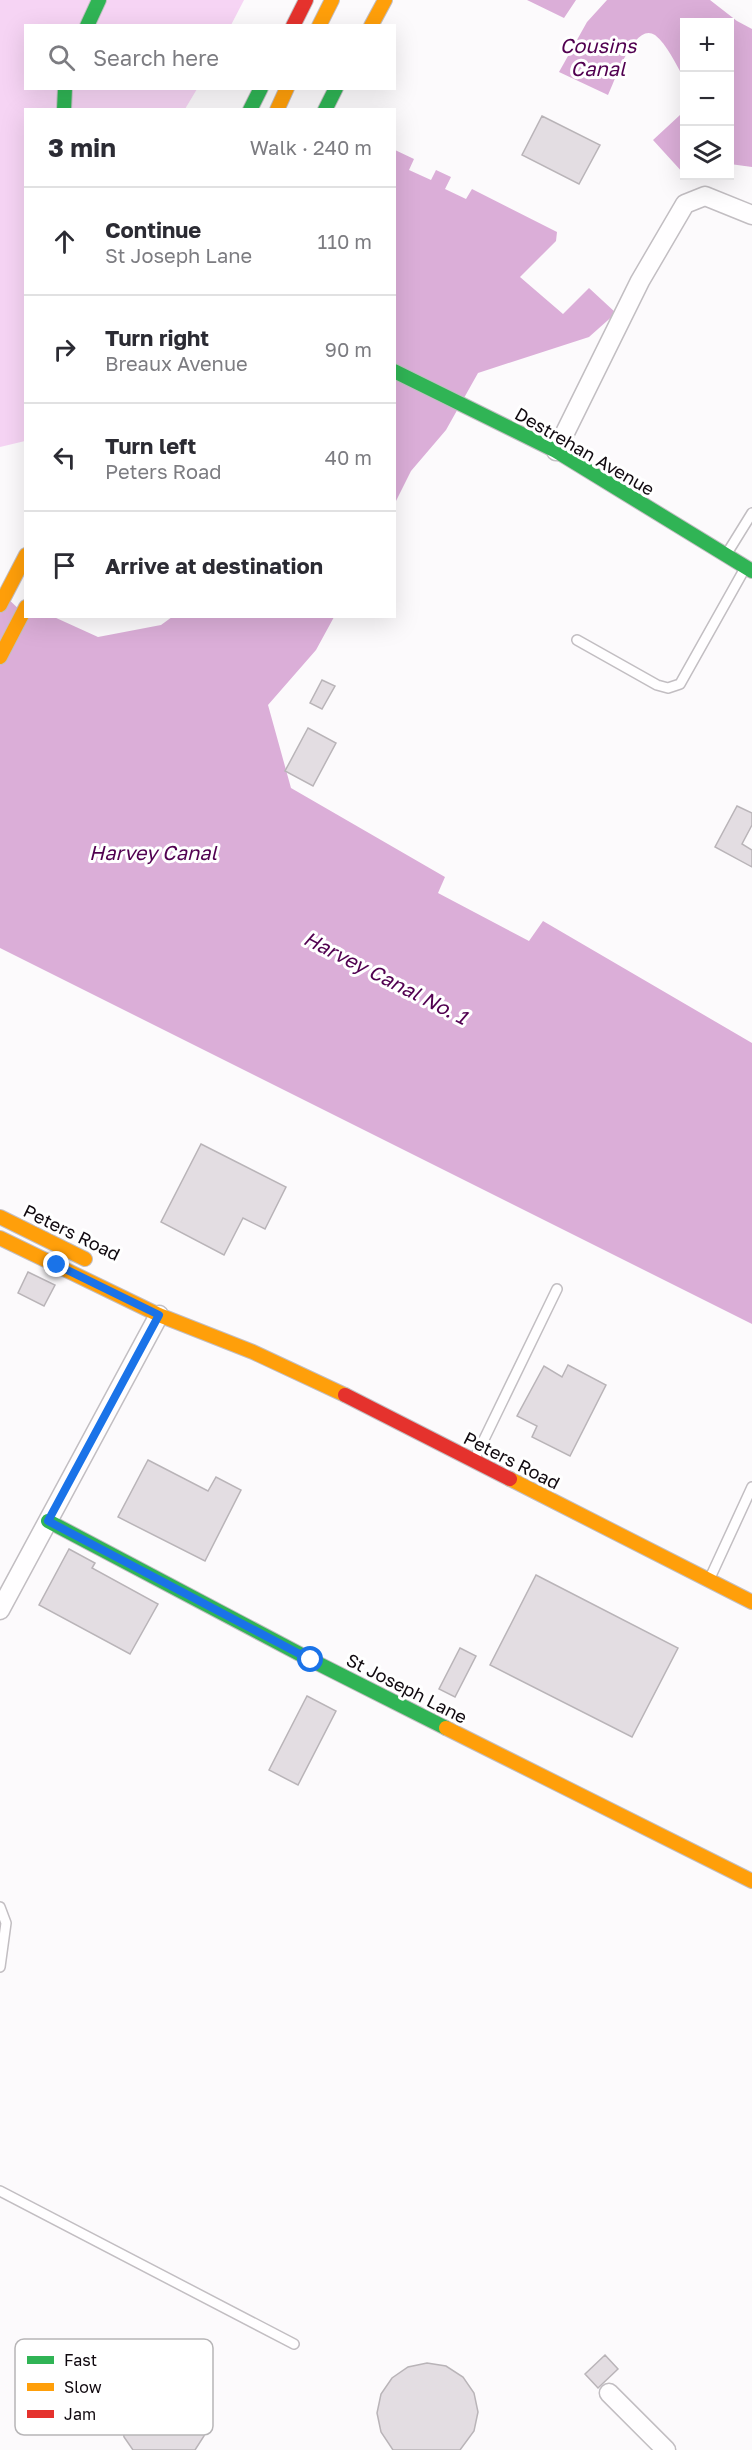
<!DOCTYPE html>
<html lang="en">
<head>
<meta charset="utf-8">
<style>
  :root { --surface:#fff; --page:#f7f7f7; --text:#2b2b33; --muted:#7c7c81; --line:#e1e1e2 }
  body { margin:0; font-family:"Golos Text",sans-serif; background:var(--page); color:var(--text) }
  .controls { position:absolute; right:18px; top:18px; display:grid; overflow:hidden; border-radius:0px; box-shadow:0 6px 24px #0002 }
  .controls button { width:54px; height:54px; display:grid; place-items:center; padding:0; border:0; border-bottom:2px solid var(--line); background:var(--surface); color:var(--text); font:30px sans-serif }
  .stop { position:absolute; width:18px; height:18px; margin:-14px; border:4px solid #1a73e8; border-radius:50%; background:#fff }
  .stop.end { background:#1a73e8; border-color:#fff; box-shadow:0 2px 6px #0008 }
  .list { margin:0; padding:0; list-style:none }
  h2 { display:flex; justify-content:space-between; align-items:center; height:78px; margin:0; padding:0 24px; font-size:26px }
  h2 small { font-size:20px; font-weight:400; color:var(--muted) }
  .list li { display:grid; grid-template-columns:39px 1fr auto; gap:18px; align-items:center; box-sizing:border-box; height:108px; padding:0 24px; border-top:2px solid var(--line) }
  .list b { display:block; font-size:22px; white-space:nowrap }
  .list p { margin:0; font-size:20px; white-space:nowrap; color:var(--muted) }
  .list em { font-size:20px; font-style:normal; color:var(--muted) }
  .icon { flex:none; width:33px; height:33px; fill:none; stroke:currentColor; stroke-width:2; stroke-linecap:round; stroke-linejoin:round }
  .map { position:relative; flex:none; width:752px; height:2450px; overflow:hidden }
  .search { position:absolute; background:var(--surface); box-shadow:0 6px 24px #0002; left:24px; top:24px; width:372px; height:66px; display:flex; align-items:center; gap:15px; box-sizing:border-box; padding:0 21px; border-radius:0px; color:var(--muted); font-size:22px }
  .panel { position:absolute; background:var(--surface); box-shadow:0 6px 24px #0002; left:24px; top:108px; width:372px; height:510px; border-radius:0px }
  .map>svg:first-child { display:block }
</style>
</head>
<body>
<div class="map">
<svg width="752" height="2450" viewBox="0 0 752 2450">
  <rect width="100%" height="100%" fill="#fcfafc"/>
  <path fill="#f6d4f4" d="M0,0H244L231,25L26,26V88L197,89L185,109L26,110L25,441L0,447Z"/>
  <path fill="#dbaed8" d="M527,0H576L564,18Z
    M607,0H710L737,21L752,29V167L730,164V22H684V78C676,65 667,44 655,35C634,21 615,81 608,95L559,72L587,22Z
    M684,107V174L653,140L680,115Z
    M395,150L414,159L409,170L431,180L436,170L451,177L445,189L466,199L472,189L557,232L556,241L520,277L563,314L589,288L616,313L589,337L478,373L446,430L411,471L395,503Z
    M0,591L26,616L54,617L98,637L161,625L172,617H334L316,650L268,705L291,788L445,877L438,893L529,941L543,921L752,1043V1324L0,948Z"/>
  <path fill="#e3dde2" stroke="#b9b4b8" stroke-width="1.5" d="M542,116L600,145L579,184L522,155Z
    M322,680L335,686L322,709L310,703Z
    M308,728L336,743L313,786L285,771Z
    M737,806L752,813V825L742,844L752,850V867L715,847Z
    M201,1144L286,1187L265,1229L243,1218L224,1255L161,1222Z
    M28,1272L55,1285L44,1306L18,1293Z
    M568,1365L606,1385L570,1456L532,1437L537,1426L517,1416L544,1366L562,1377Z
    M148,1460L208,1491L216,1477L241,1490L205,1561L118,1517Z
    M69,1549L95,1563L92,1568L158,1604L130,1654L39,1605Z
    M536,1575L678,1648L632,1737L490,1665Z
    M460,1648L476,1656L455,1697L439,1689Z
    M307,1696L336,1711L298,1785L269,1770Z
    M605,2355L618,2369L598,2388L585,2374Z
    M427,2363L446,2366L463,2377L474,2393L478,2412L474,2431L460,2450H393L381,2432L377,2413L381,2394L392,2378L408,2367Z
    M164,2377L180,2380L194,2389L204,2403L207,2420L204,2436L195,2450H133L124,2437L121,2420L124,2404L133,2390L147,2380Z"/>
  <g fill="none" stroke-linecap="round" stroke-linejoin="round">
    <defs>
      <path id="lane" d="M726,555L752,513
        M577,640L657,685L668,688L680,684L744,570
        M475,1458L557,1289
        M710,1578L752,1487
        M0,1907L6,1923L0,1967
        M0,2191L294,2344"/>
      <path id="street" d="M556,451L640,281L685,204L705,196L752,215
        M0,1610L159,1315
        M609,2393L666,2450"/>
      <path id="fast" d="M87,26L99,0
        M64,110L65,88
        M250,110L261,88
        M325,110L336,88
        M394,371L556,451L752,571
        M48,1521L311,1660L446,1728"/>
      <path id="slow" d="M319,26L332,0
        M371,26L385,0
        M277,110L287,88
        M0,605L26,555
        M0,657L26,607
        M0,1217L85,1259
        M0,1238L159,1315L253,1352L345,1395
        M510,1479L752,1602
        M446,1728L752,1881"/>
      <path id="jam" d="M293,26L306,0
        M345,1395L510,1479"/>
    </defs>
    <use href="#lane" stroke="#c2bec2" stroke-width="12"/>
    <use href="#street" stroke="#c2bec2" stroke-width="21"/>
    <use href="#fast" stroke="#c2bec2" stroke-width="16"/>
    <use href="#slow" stroke="#c2bec2" stroke-width="16"/>
    <use href="#jam" stroke="#c2bec2" stroke-width="16"/>
    <use href="#lane" stroke="#fffeff" stroke-width="9"/>
    <use href="#street" stroke="#fffeff" stroke-width="18"/>
    <use href="#fast" stroke="#30b455" stroke-width="14"/>
    <use href="#slow" stroke="#ff9f0a" stroke-width="14"/>
    <use href="#jam" stroke="#e5322d" stroke-width="14"/>
  </g>
  <g fill="none" stroke-linecap="round" stroke-linejoin="round">
    <path stroke="#1a73e8" stroke-width="8" d="M57,1265L159,1315L48,1521L311,1660"/>
  </g>
  <g text-anchor="middle" dominant-baseline="central" stroke-width="6" stroke-linejoin="round" paint-order="stroke">
    <g font-size="18" fill="#10090f" stroke="#fff">
      <text transform="translate(585 451) rotate(30)">Destrehan Avenue</text>
      <text transform="translate(72 1232) rotate(26)">Peters Road</text>
      <text transform="translate(512 1460) rotate(27)">Peters Road</text>
      <text transform="translate(407 1688) rotate(27)">St Joseph Lane</text>
    </g>
    <g font-size="20" font-style="italic" fill="#510050" stroke="#fff">
      <text x="598" y="45">Cousins<tspan x="598" dy="23">Canal</tspan></text>
      <text x="153" y="852">Harvey Canal</text>
      <text transform="translate(386 977) rotate(27)">Harvey Canal No. 1</text>
    </g>
  </g>
  <rect x="15" y="2339" width="198" height="96" rx="9" fill="#fff" stroke="#b7b5b7" stroke-width="1.5"/>
  <rect x="27" y="2356" width="27" height="8" fill="#30b455"/>
  <rect x="27" y="2383" width="27" height="8" fill="#ff9f0a"/>
  <rect x="27" y="2410" width="27" height="8" fill="#e5322d"/>
  <g font-size="16" fill="#10090f">
    <text x="64" y="2366">Fast</text>
    <text x="64" y="2393">Slow</text>
    <text x="64" y="2420">Jam</text>
  </g>
</svg>
<div class="controls">
<button>+</button>
<button>−</button>
<button><svg class="icon" aria-label="layers" viewBox="0 0 24 24"><path d="M12 4l9 5-9 5-9-5zM3 14l9 5 9-5"/></svg></button>
</div>
<div class="stop" style="left:311px;top:1660px"></div>
<div class="stop end" style="left:57px;top:1265px"></div>
<div class="search"><svg class="icon" aria-label="search" viewBox="0 0 24 24"><circle cx="10" cy="10" r="6"/><path d="M15 15l6 6"/></svg>Search here</div>
<section class="panel">
<h2>3 min<small>Walk · 240 m</small></h2>
<ul class="list">
<li><svg class="icon" aria-label="ahead" viewBox="0 0 24 24"><path d="M12 20V5M6 11l6-6 6 6"/></svg><div><b>Continue</b><p>St Joseph Lane</p></div><em>110 m</em></li>
<li><svg class="icon" aria-label="right" viewBox="0 0 24 24"><path d="M7 20v-9h11M14 6l5 5-5 5"/></svg><div><b>Turn right</b><p>Breaux Avenue</p></div><em>90 m</em></li>
<li><svg class="icon" aria-label="left" viewBox="0 0 24 24"><path d="M17 20v-9H6M10 6l-5 5 5 5"/></svg><div><b>Turn left</b><p>Peters Road</p></div><em>40 m</em></li>
<li><svg class="icon" aria-label="arrive" viewBox="0 0 24 24"><path d="M6 21V4h12l-3 4 3 4H6"/></svg><div><b>Arrive at destination</b></div></li>
</ul>
</section>
</div>
</body>
</html>
